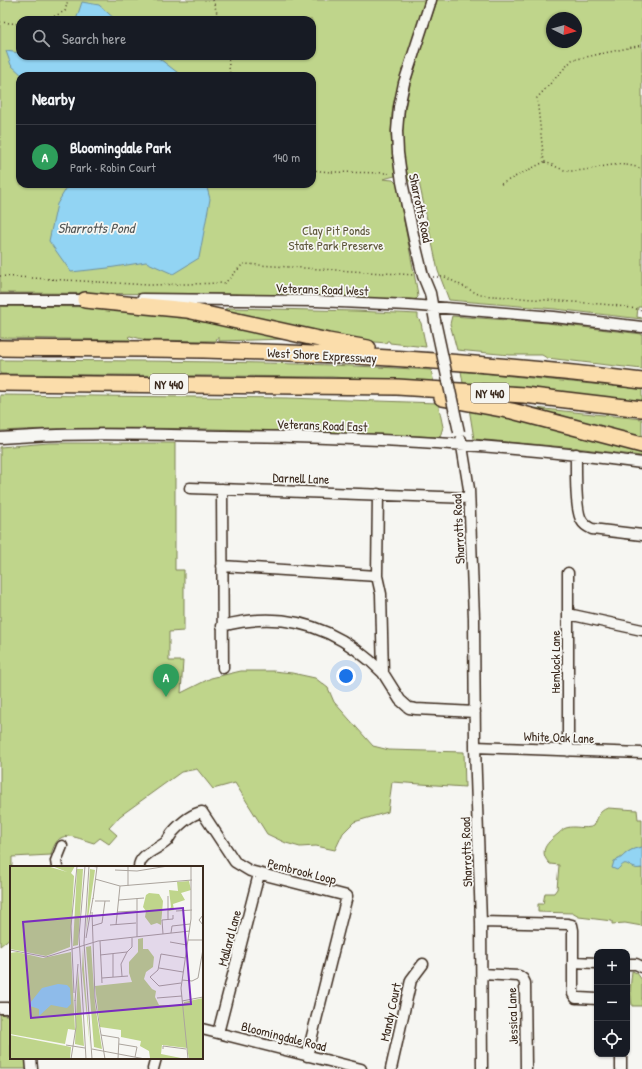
<!DOCTYPE html>
<html lang="en">
<head>
<meta charset="utf-8">
<style>
  :root { --surface:#171b24; --page:#242831; --text:#f1f3f6; --muted:#9ea1a6; --line:#363941; --accent:#9f9995 }
  body { margin:0; font-family:"Patrick Hand",sans-serif; background:var(--page); color:var(--text) }
  .controls { position:absolute; right:12px; bottom:12px; display:grid; overflow:hidden; border-radius:8px; box-shadow:0 1px 3px #0004 }
  .controls button { width:36px; height:36px; display:grid; place-items:center; padding:0; border:0; border-bottom:1px solid var(--line); background:var(--surface); color:var(--text); font:20px sans-serif }
  .compass { position:absolute; left:546px; top:12px; width:36px; height:36px; border-radius:50%; background:var(--surface); box-shadow:0 1px 3px #0004; rotate:95deg }
  .you { position:absolute; left:346px; top:676px; width:14px; height:14px; margin:-10px; border:3px solid #fff; border-radius:50%; background:#1a73e8; box-shadow:0 0 0 6px #1a73e833 }
  .badge { display:grid; place-items:center; width:26px; height:26px; border-radius:50%; background:var(--accent); color:#fff; font-size:13px; font-weight:700 }
  .pin { position:absolute; translate:-50% -33px; filter:drop-shadow(0 1px 2px #0008) }
  .pin::after { content:''; position:absolute; top:21px; width:14px; height:12px; background:inherit; clip-path:polygon(0 0,100% 0,50% 100%) }
  .list { margin:0; padding:0; list-style:none }
  h2 { display:flex; justify-content:space-between; align-items:center; height:52px; margin:0; padding:0 16px; font-size:17px }
  h2 small { font-size:13px; font-weight:400; color:var(--muted) }
  .list li { display:grid; grid-template-columns:26px 1fr auto; gap:12px; align-items:center; box-sizing:border-box; height:64px; padding:0 16px; border-top:1px solid var(--line) }
  .list b { display:block; font-size:15px; white-space:nowrap }
  .list p { margin:0; font-size:13px; white-space:nowrap; color:var(--muted) }
  .list em { font-size:13px; font-style:normal; color:var(--muted) }
  .icon { flex:none; width:22px; height:22px; fill:none; stroke:currentColor; stroke-width:2; stroke-linecap:round; stroke-linejoin:round }
  .map { position:relative; flex:none; width:642px; height:1069px; overflow:hidden }
  .search { position:absolute; background:var(--surface); box-shadow:0 1px 3px #0004; left:16px; top:16px; width:300px; height:44px; display:flex; align-items:center; gap:10px; box-sizing:border-box; padding:0 14px; border-radius:12px; color:var(--muted); font-size:15px }
  .panel { position:absolute; background:var(--surface); box-shadow:0 1px 3px #0004; left:16px; top:72px; width:300px; height:116px; border-radius:12px }
  .map>svg:first-child { display:block }
</style>
</head>
<body>
<div class="map">
<svg width="642" height="1069" viewBox="0 0 642 1069">
  <rect width="100%" height="100%" fill="#f6f6f2"/>
  <filter id="ink" filterUnits="userSpaceOnUse"><feTurbulence type="fractalNoise" baseFrequency=".025" numOctaves="2"/><feDisplacementMap in="SourceGraphic" scale="8" xChannelSelector="R" yChannelSelector="G"/><feConvolveMatrix kernelMatrix="1 2 1 2 8 2 1 2 1" color-interpolation-filters="sRGB"/></filter>
  <g filter="url(#ink)">
    <path fill="#bfd58b" stroke="#7d8054" fill-rule="evenodd" d="M0,0H428L395,97L392,114L391,135L395,176L383,179L393,180L397,184L417,289L418,297L416,299L412,300L231,294L0,293ZM20,20H312V56H20ZM20,76H312V184H20Z
      M437,0H642V307H638L637,317L642,318V319L555,309L449,300L438,271L419,182H409C407,172 404,162 403,152C399,99 422,49 437,0ZM552,18H576V42H552Z
      M0,306L108,307L194,317L287,339L219,341V338H217L216,341L146,340L130,336L128,337L131,340L0,338Z
      M230,308L356,311L418,314V318L421,323L426,347L390,343L389,341H387L386,343L354,340L225,311V309Z
      M452,316L547,323L642,334V369L547,358L542,355H510L457,350L450,324Z
      M0,360C144,361 288,361 431,370L434,383L332,377L0,374Z
      M461,371L642,389V402L463,383Z
      M0,395L287,398L438,403L443,427L440,437C364,433 289,431 213,429C142,428 71,427 0,431Z
      M525,407L642,419V442Z
      M469,408L539,424L642,450V456L576,448L474,439Z
      M49,443H175V570H184V631L169,632V661H183L181,693L211,678L241,671H273L292,673L315,678L328,688L334,702L373,746L389,750L464,752L465,787L392,782L388,812L354,822L343,833L335,850L316,846L300,847L286,843L267,834L235,783L213,789L197,769L181,772L120,816L109,828L117,835L109,844L100,838L94,843C73,837 58,827 51,855L12,857L11,937L0,946V447Z
      M608,808L637,810L638,819H642V847C637,849 632,849 628,852C623,855 622,859 616,860L620,867L622,864L627,863L636,868H642V926L625,923L612,924V921L579,917L572,913L538,912V904H543L545,893H554L557,889L559,865L550,864C537,851 548,842 558,834C561,832 562,829 566,828C575,825 584,830 594,826C598,818 598,811 608,808Z
      M632,971L637,973L642,980V1006H632L630,991Z
      M0,1014L11,1016V1058H26L27,1069H0Z"/>
    <path fill="#92d4f3" stroke="#6f909e" d="M82,2L99,5L116,20H76Z
      M6,51L20,53V56H41L54,58L56,56H156L182,76H23L11,65Z
      M69,184H206L210,199L199,258L173,274L146,262L108,268L71,272L49,241L57,204Z
      M642,847V868C640,868 637,869 635,868C624,864 627,860 617,870L612,868L614,861C623,858 622,856 628,852C632,849 637,848 642,847Z"/>
    <g fill="none" stroke-linecap="round" stroke-linejoin="round">
      <defs>
        <path id="minor" d="M431,0L404,83L399,107L397,131L398,153L402,182L414,239L423,276L430,293L435,321
          M142,299L316,301L409,305L554,317L642,327
          M0,300H90
          M0,438C74,432 149,435 223,436C363,437 503,444 642,463
          M461,440L469,489L474,618L475,747L481,922L482,1069
          M576,454C576,468 575,512 582,521C584,525 588,527 592,529L642,535
          M190,488L469,498
          M222,489L223,668
          M378,494L377,576L381,594L383,673L400,700L409,708L416,709L475,712
          M222,566L377,576
          M568,573V751
          M568,614L642,630
          M222,626C285,609 338,627 383,673
          M475,747L642,753
          M57,867L56,861L62,846
          M139,867C139,854 159,849 167,841C169,838 171,835 172,833C180,824 191,814 202,812L235,862L250,871L347,896L307,1056
          M481,922L568,924L572,925L573,930V994L576,998H579L597,999
          M573,962L597,963
          M627,964H636L642,967
          M482,974L519,976L523,979L525,983L526,1069
          M0,1008H11
          M202,1029L361,1069
          M218,1033L259,874
          M31,1058L32,1069
          M153,1069L156,1058
          M391,1069L411,980L423,964
          M621,1069V1054"/>
        <path id="highway" d="M85,300L187,310L328,341L368,348
          M0,348C78,349 155,348 233,351C369,355 506,364 642,381
          M0,383L397,387L524,395L642,409
          M442,398L512,411L642,445"/>
      </defs>
      <use href="#minor" stroke="#3b2a1e" stroke-width="13"/>
      <use href="#highway" stroke="#3b2a1e" stroke-width="18"/>
      <path stroke="#3b2a1e" stroke-width="1.5" stroke-dasharray="1 3" stroke-linecap="butt" d="M213,0L219,20
        M47,20L65,11L68,0
        M0,22L20,24
        M228,56L230,76
        M545,162C553,165 563,171 571,171C598,171 614,158 642,169
        M312,170L330,172L391,173
        M501,184L544,162L537,98L572,60L642,45
        M0,276L148,285L225,283L243,264L414,275
        M433,277H445L480,295L613,305L642,310"/>
      <use href="#minor" stroke="#f6f6f2" stroke-width="10"/>
      <use href="#highway" stroke="#fbddab" stroke-width="15"/>
      <defs>
        <path id="minor-bridge" d="M435,321L459,432"/>
      </defs>
      <use href="#minor-bridge" stroke="#3b2a1e" stroke-width="13" stroke-linecap="butt"/>
      <use href="#minor-bridge" stroke="#f6f6f2" stroke-width="10"/>
    </g>
  </g>
  <g text-anchor="middle" dominant-baseline="central" stroke-width="3.5" stroke-linejoin="round" paint-order="stroke">
    <g fill="#f6f6f2" stroke="#73675e" stroke-width="1">
      <rect x="150" y="374" width="38" height="20" rx="3"/>
      <rect x="471" y="383" width="38" height="20" rx="3"/>
    </g>
    <g font-size="12" font-weight="bold" fill="#3b2a1e">
      <text x="169" y="384">NY 440</text>
      <text x="490" y="393">NY 440</text>
    </g>
    <g font-size="13" fill="#3b2a1e" stroke="#f6f6f2">
      <text transform="translate(421 208) rotate(78)">Sharrotts Road</text>
      <text transform="translate(322 289) rotate(2)">Veterans Road West</text>
      <text transform="translate(322 355) rotate(3)">West Shore Expressway</text>
      <text transform="translate(322 425) rotate(2)">Veterans Road East</text>
      <text transform="translate(301 478) rotate(2)">Darnell Lane</text>
      <text transform="translate(458 529) rotate(-93)">Sharrotts Road</text>
      <text transform="translate(555 662) rotate(-90)">Hemlock Lane</text>
      <text transform="translate(559 737) rotate(2)">White Oak Lane</text>
      <text transform="translate(466 852) rotate(-92)">Sharrotts Road</text>
      <text transform="translate(302 871) rotate(14)">Pembrook Loop</text>
      <text transform="translate(229 938) rotate(-75)">Mallard Lane</text>
      <text transform="translate(390 1012) rotate(-78)">Mandy Court</text>
      <text transform="translate(512 1016) rotate(-92)">Jessica Lane</text>
      <text transform="translate(284 1036) rotate(14)">Bloomingdale Road</text>
    </g>
    <g font-size="13" fill="#5c5539" stroke="#f6f6f2">
      <text x="336" y="230">Clay Pit Ponds<tspan x="336" dy="15">State Park Preserve</tspan></text>
    </g>
    <g font-size="14" font-style="italic" fill="#515453" stroke="#f6f6f2">
      <text x="96" y="227">Sharrotts Pond</text>
    </g>
  </g>
  <g transform="translate(10 866)">
    <rect width="193" height="193" fill="#f6f6f2"/>
    <path d="M0,0H37L57,6L42,0H65L61,7L64,10L60,81L36,90L0,83ZM67,3H73L68,79L63,80ZM80,3L85,4L76,66ZM179,15L181,24L171,27L175,34L163,38L164,44L158,45L161,41L159,24L168,25L167,16ZM139,27L149,28L153,35L151,59L147,57L141,59L135,51L136,45L133,41L136,29ZM133,72V83H138L144,91L143,101L136,106L134,113L142,123L146,125L145,131L149,139H173L174,136L193,132V193H179L177,182L152,179L151,188L176,193L140,192L139,185L130,180L131,175L111,171V164L90,161L85,120L122,116L119,107V96L128,86V73ZM81,80L85,138L92,183L84,181L76,81ZM73,82L74,103L80,181L72,103ZM7,86L33,92L61,86L65,164L58,163L55,178L0,168V87ZM68,104L69,115L74,180L65,178ZM0,169L61,181L60,193H0Z" fill="#bfd58b"/>
    <path d="M48,118L57,119L60,122L61,138L57,142L41,139L29,150V143L20,140V137L32,122Z" fill="#92d4f3"/>
    <path fill="none" stroke="#aba49d" stroke-width="1" d="M75,0L69,70L76,193M79,0L74,77L82,193M81,0L87,1L83,33M118,0V20M105,4L127,5L158,0M85,13L110,20L182,14M109,34L134,32M85,35H100M166,45L182,44M82,46L85,132L95,193M107,46L126,45M193,49L189,54L193,59M158,54V30M100,59L126,57M106,59L110,20M82,60L92,57L95,35M161,67L162,60L180,58M153,68L152,54L163,53V49M127,71V32M76,72L83,32M178,74H193M90,75L92,117M160,76L177,79M0,84L36,91L88,75L180,65M103,88V111M90,89L117,86L122,81V72M149,102L173,106M112,110L111,98L117,86M92,112L118,110M172,114L182,115L188,112L193,83M171,117L149,120L140,111L148,104L151,88L175,92M64,127L61,60L67,0M147,132L172,130M65,135L68,98M172,135L193,131M91,169L109,172L108,193M109,178L127,181L125,191M56,179L75,182M82,183L135,193M153,183V180L176,183M61,193L66,161L65,134M178,193L171,122L181,53V0"/>
    <path fill="#7b2cbf" fill-opacity="0.15" stroke="#7b2cbf" stroke-width="2" d="M173,42L181,138L21,152L13,56Z"/>
    <rect width="193" height="193" fill="none" stroke="#3b2a1e" stroke-width="2"/>
  </g>
</svg>
<div class="controls">
<button>+</button>
<button>−</button>
<button><svg class="icon" aria-label="locate" viewBox="0 0 24 24"><circle cx="12" cy="12" r="6"/><path d="M12 2v4M12 18v4M2 12h4M18 12h4"/></svg></button>
</div>
<svg class="compass" viewBox="-18 -18 36 36"><path d="M0-13l5 13h-10z" fill="#e53935"/><path d="M0 13l5-13h-10z" fill="#9ea1a6"/></svg>
<div class="you"></div>
<div class="pin badge" style="left:166px;top:697px;background:#2e9e5b">A</div>
<div class="search"><svg class="icon" aria-label="search" viewBox="0 0 24 24"><circle cx="10" cy="10" r="6"/><path d="M15 15l6 6"/></svg>Search here</div>
<section class="panel">
<h2>Nearby<small></small></h2>
<ul class="list">
<li><span class="badge" style="background:#2e9e5b">A</span><div><b>Bloomingdale Park</b><p>Park · Robin Court</p></div><em>140 m</em></li>
</ul>
</section>
</div>
</body>
</html>
